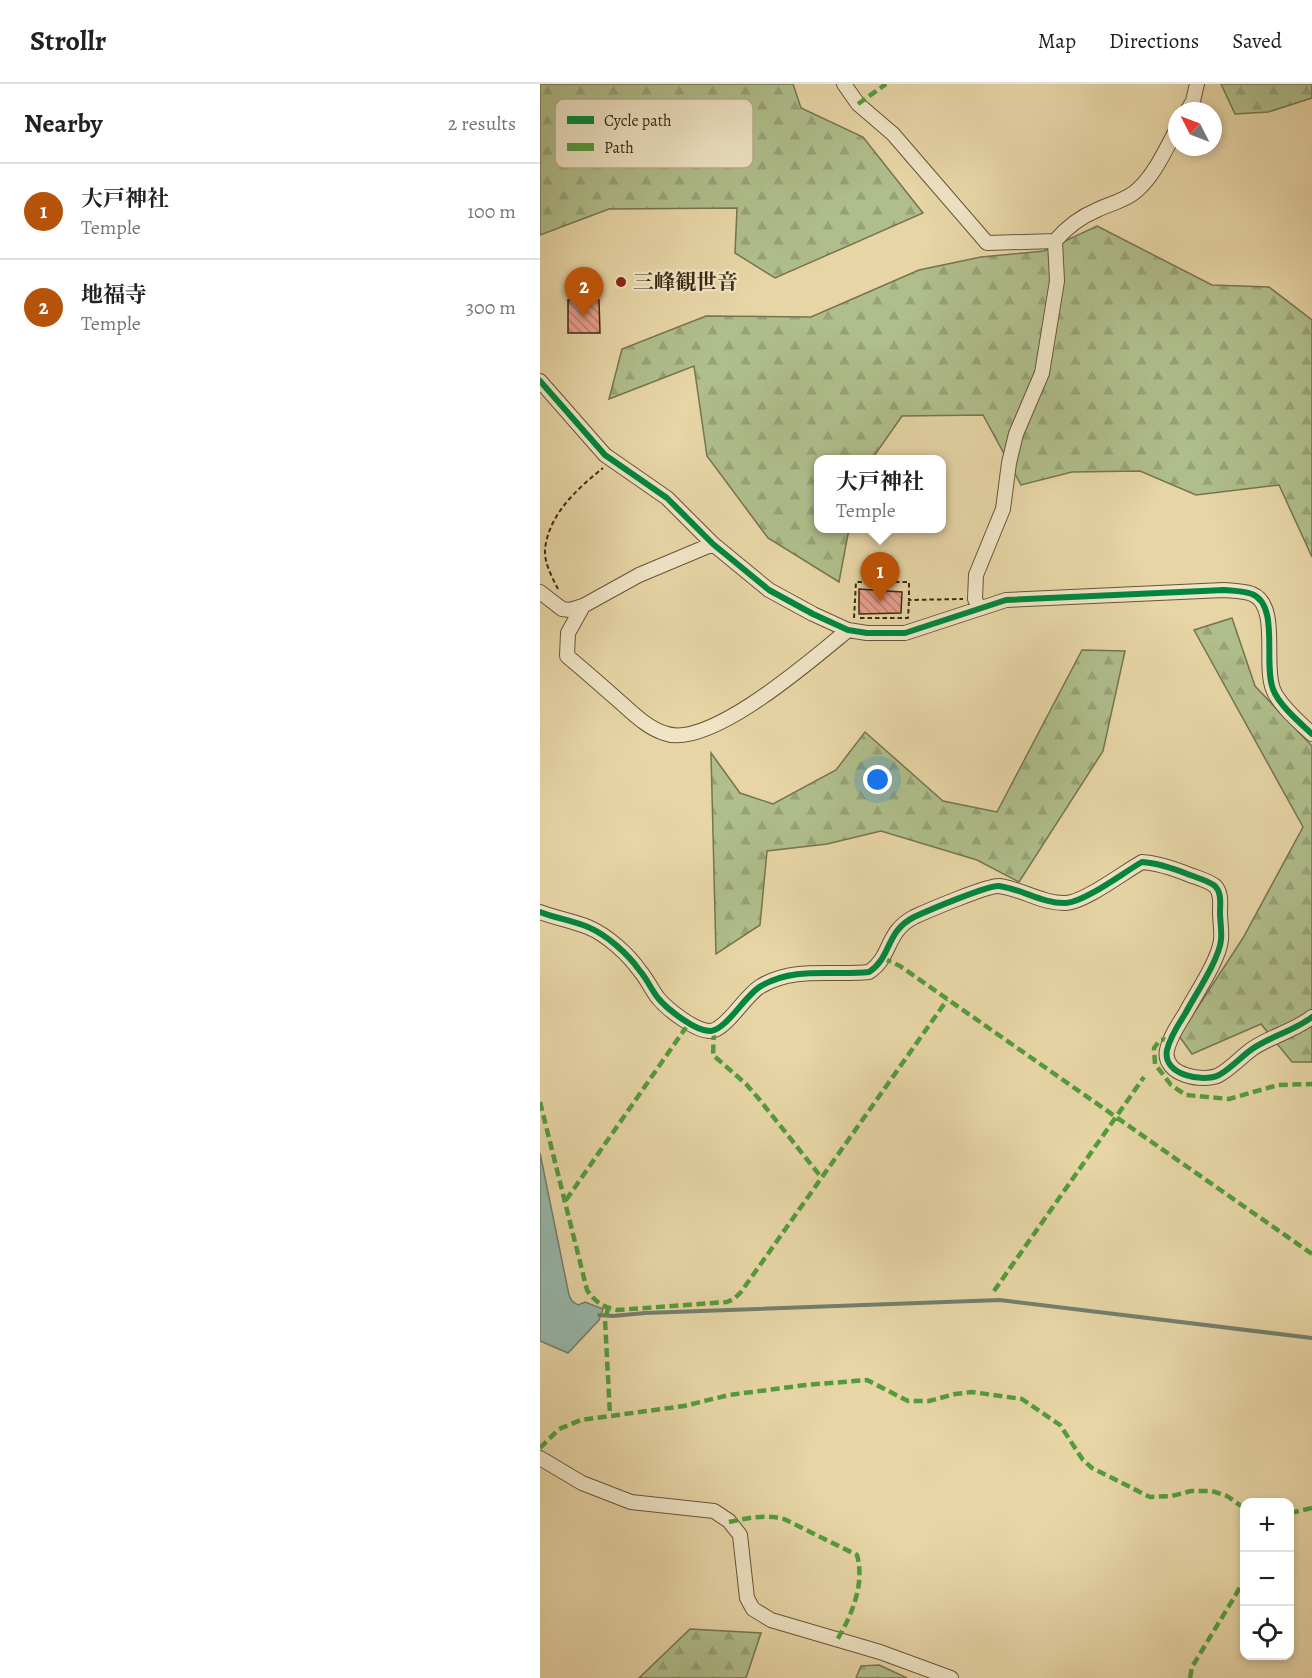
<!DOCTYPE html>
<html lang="en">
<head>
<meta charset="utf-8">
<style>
  :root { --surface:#fff; --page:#f6f6f6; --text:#202124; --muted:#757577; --line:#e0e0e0; --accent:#b45309 }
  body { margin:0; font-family:Alegreya,"Noto Serif JP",serif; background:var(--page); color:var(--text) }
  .controls { position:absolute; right:18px; bottom:18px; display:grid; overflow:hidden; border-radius:12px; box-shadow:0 3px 9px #0003 }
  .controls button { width:54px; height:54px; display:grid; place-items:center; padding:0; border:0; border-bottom:2px solid var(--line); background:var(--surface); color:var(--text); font:30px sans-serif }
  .compass { position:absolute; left:628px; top:18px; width:54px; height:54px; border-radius:50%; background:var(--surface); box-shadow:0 3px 9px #0003; rotate:312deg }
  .you { position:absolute; left:338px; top:696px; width:21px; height:21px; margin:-15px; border:4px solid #fff; border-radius:50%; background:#1a73e8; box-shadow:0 0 0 9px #1a73e833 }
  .badge { display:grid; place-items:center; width:39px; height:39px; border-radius:50%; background:var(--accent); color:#fff; font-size:20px; font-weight:700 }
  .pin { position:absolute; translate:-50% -50px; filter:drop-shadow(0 2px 3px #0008) }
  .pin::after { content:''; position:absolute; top:32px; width:21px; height:18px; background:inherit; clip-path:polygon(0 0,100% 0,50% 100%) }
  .popup { position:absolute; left:274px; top:371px; width:132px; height:78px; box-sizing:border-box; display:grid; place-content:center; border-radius:12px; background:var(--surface); filter:drop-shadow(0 2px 4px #0005); font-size:20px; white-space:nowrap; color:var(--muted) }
  .popup b { font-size:22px; color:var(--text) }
  .popup::after { content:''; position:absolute; left:50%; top:100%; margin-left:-12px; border:12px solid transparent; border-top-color:var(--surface) }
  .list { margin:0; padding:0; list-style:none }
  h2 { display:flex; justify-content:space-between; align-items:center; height:78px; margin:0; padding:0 24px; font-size:26px }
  h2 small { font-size:20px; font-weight:400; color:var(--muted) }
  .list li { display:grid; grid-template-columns:39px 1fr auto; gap:18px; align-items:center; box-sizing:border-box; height:96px; padding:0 24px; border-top:2px solid var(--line) }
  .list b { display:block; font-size:22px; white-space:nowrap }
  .list p { margin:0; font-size:20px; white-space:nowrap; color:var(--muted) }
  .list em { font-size:20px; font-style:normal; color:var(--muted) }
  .icon { flex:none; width:33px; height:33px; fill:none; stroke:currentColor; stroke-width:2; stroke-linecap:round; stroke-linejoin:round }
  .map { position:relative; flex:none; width:772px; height:1594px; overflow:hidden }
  header { display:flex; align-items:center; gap:36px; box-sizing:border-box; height:84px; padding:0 30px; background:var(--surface); border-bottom:2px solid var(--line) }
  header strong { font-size:28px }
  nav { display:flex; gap:33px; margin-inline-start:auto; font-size:21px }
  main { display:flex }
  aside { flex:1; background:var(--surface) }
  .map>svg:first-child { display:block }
</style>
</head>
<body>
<header>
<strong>Strollr</strong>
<nav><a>Map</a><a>Directions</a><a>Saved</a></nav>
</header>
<main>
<aside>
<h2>Nearby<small>2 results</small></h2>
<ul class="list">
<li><span class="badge">1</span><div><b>大戸神社</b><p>Temple</p></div><em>100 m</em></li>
<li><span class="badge">2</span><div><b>地福寺</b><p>Temple</p></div><em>300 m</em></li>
</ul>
</aside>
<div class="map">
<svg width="772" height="1594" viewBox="0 0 772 1594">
  <defs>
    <pattern id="forest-firs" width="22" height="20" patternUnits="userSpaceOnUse" patternTransform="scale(1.5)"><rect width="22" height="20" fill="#afbe8b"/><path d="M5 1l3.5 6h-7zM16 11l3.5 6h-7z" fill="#97a377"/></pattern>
    <pattern id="building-back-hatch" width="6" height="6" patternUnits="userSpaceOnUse" patternTransform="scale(1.5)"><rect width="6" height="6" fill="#e69d8a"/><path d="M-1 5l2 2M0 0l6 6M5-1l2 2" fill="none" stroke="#bc8070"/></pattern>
  </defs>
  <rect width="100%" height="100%" fill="#e7d5a6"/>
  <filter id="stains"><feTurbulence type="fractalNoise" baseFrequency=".00333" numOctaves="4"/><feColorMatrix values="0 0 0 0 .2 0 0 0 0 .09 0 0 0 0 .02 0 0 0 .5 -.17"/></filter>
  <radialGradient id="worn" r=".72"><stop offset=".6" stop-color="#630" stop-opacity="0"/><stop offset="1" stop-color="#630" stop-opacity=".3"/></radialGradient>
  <path fill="url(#forest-firs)" stroke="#767450" stroke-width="1.5" d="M0,0H253L261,24L323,53L383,129L235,194L195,169L197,124L69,125L0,151Z
    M681,0H772V14L728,28L695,30Z
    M557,142L672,201L729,203L772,236V473L739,401L656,411L600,387L532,388L481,401L443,331L362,332L332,375L278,376V444L309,445L299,498L228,454L167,372L154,282L69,315L82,265L166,232L271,233L379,186L441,173L504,167Z
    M692,534L715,602L772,662V978H752L721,940L652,970L639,952L703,854L763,743L654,546Z
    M542,566L585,567L563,667L479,798L437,776L341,747L287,760L227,767L220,841L176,870L171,669L200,709L233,720L296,686L325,648L403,717L457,728Z
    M150,1545L221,1549L206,1594H99Z
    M339,1581L367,1594H316L321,1582Z"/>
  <path fill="#97b8a9" stroke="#737f6e" stroke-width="1.5" d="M0,1069L29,1211L32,1217L38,1221L45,1218L63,1225L59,1236L28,1269L0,1257Z"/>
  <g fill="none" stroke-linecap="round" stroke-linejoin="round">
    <path stroke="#737f6e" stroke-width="4" d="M59,1231L73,1232L105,1229L460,1216L772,1254"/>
  </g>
  <path fill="url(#building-back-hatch)" stroke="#3d2915" stroke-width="1.5" d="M28,216H59L60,249H28Z
    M319,505L362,508L361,529L319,530Z"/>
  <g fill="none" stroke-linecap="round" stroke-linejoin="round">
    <defs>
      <path id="minor" d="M304,0L318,20L353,50L447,159L515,157
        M647,27L653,17L657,0
        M0,297L65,371L127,414L173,460L229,506L273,530L308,546L327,549H365L466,516L684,506C694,507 703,507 712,510C740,521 723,580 733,605C738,620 760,639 772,650
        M0,508L22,525L30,526L43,522L99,491L173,460
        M43,522L28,549L27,572C45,587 62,602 79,617C93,629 106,643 124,649C168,667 274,574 308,546
        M439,524L435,515L436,491L463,425L469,379L476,350L502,289L517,197L515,157C527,143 540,133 557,126C569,120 584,117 595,108C614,93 625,66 637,45
        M0,828C16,834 33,837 48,843C67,851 88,870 100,887C107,895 111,905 118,914C127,925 156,948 171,947C187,945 206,910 221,902C255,882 293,892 329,888C352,873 345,848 374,833C387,827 448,801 459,802C482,805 503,820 526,819C545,818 584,788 602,778C619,779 635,785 650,791C658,794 669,797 675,802C682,809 680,820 680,828C680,837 682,847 681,856C679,876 655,911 645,930C638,941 630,953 627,966C622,991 663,999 679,991C691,984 701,973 712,965C731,952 754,947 772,933
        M0,1374L42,1399L91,1418L174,1427L189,1437L200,1451L207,1514L213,1525L231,1536L340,1568L411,1594"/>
    </defs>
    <use href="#minor" stroke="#685439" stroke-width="16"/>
    <path stroke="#3d2915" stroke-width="2" stroke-dasharray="4.5 3" stroke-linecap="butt" d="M18,505C12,493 4,479 5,465C9,430 37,405 63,384
      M314,534L316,498H369V516L423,515
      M320,534H368L369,516"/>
    <use href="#minor" stroke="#efe4c5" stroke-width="14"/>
    <path stroke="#539c3d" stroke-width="4.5" stroke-dasharray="9 4.5" stroke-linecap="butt" d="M318,20L346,0
      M343,874L360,882L772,1170
      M174,947L173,971L206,1000L219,1015L281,1093
      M630,955L620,956L614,964L615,980L631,1001L646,1011L689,1015L738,1001L772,1000
      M0,1018L47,1206C55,1218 63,1223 77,1226L187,1218L194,1215L201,1208L407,916
      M26,1116L149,939
      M454,1207L604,993
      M68,1224L65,1236L70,1331
      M0,1364L19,1345L41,1336L144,1322L189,1311L266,1301L327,1296L368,1317H389L415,1310L432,1308L482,1315L520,1341L543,1376L552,1384L610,1413L632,1412L651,1407H672L687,1412L704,1424
      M750,1429L772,1424
      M189,1438C208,1434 225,1430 244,1435L317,1471C325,1500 312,1531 297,1556
      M650,1594L652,1583L704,1497"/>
    <defs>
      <path id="cycleway" d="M0,297L65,371L127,414L173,460L229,506L273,530L308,546L327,549H365L466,516L684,506C694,507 703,507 712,510C740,521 723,580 733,605C738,620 760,639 772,650
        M0,828C16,834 33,837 48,843C67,851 88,870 100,887C107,895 111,905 118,914C127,925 156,948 171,947C187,945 206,910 221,902C255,882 293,892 329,888C352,873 345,848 374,833C387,827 448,801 459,802C482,805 503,820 526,819C545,818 584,788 602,778C619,779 635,785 650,791C658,794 669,797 675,802C682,809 680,820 680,828C680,837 682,847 681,856C679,876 655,911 645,930C638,941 630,953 627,966C622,991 663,999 679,991C691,984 701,973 712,965C731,952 754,947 772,933"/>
    </defs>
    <use href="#cycleway" stroke="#efe4c5" stroke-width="10"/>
    <use href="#cycleway" stroke="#00873e" stroke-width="6"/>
  </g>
  <circle fill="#8f2418" stroke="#efe4c5" stroke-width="2" cx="81" cy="198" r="6"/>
  <g text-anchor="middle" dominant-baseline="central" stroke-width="4.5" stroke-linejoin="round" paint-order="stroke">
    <g font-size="21" font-weight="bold" fill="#3d2915" stroke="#efe4c5" text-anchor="start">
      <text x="93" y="198">三峰観世音</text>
    </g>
  </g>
  <rect x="15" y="15" width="198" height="69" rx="9" fill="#efe4c5" stroke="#baac90" stroke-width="1.5"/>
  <rect x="27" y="32" width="27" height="8" fill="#00873e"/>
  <rect x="27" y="59" width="27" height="8" fill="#539c3d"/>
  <g font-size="16" fill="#3d2915">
    <text x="64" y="42">Cycle path</text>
    <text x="64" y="69">Path</text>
  </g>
  <rect width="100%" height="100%" filter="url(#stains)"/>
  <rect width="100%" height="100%" fill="url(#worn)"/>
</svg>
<div class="controls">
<button>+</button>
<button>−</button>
<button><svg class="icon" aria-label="locate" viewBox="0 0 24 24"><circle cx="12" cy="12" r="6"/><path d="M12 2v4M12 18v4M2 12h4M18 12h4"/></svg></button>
</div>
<svg class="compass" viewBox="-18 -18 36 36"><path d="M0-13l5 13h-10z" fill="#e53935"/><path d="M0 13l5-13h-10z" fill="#757577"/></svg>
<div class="you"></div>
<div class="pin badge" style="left:340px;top:518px">1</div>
<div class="popup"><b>大戸神社</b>Temple</div>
<div class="pin badge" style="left:44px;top:233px">2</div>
</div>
</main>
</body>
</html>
